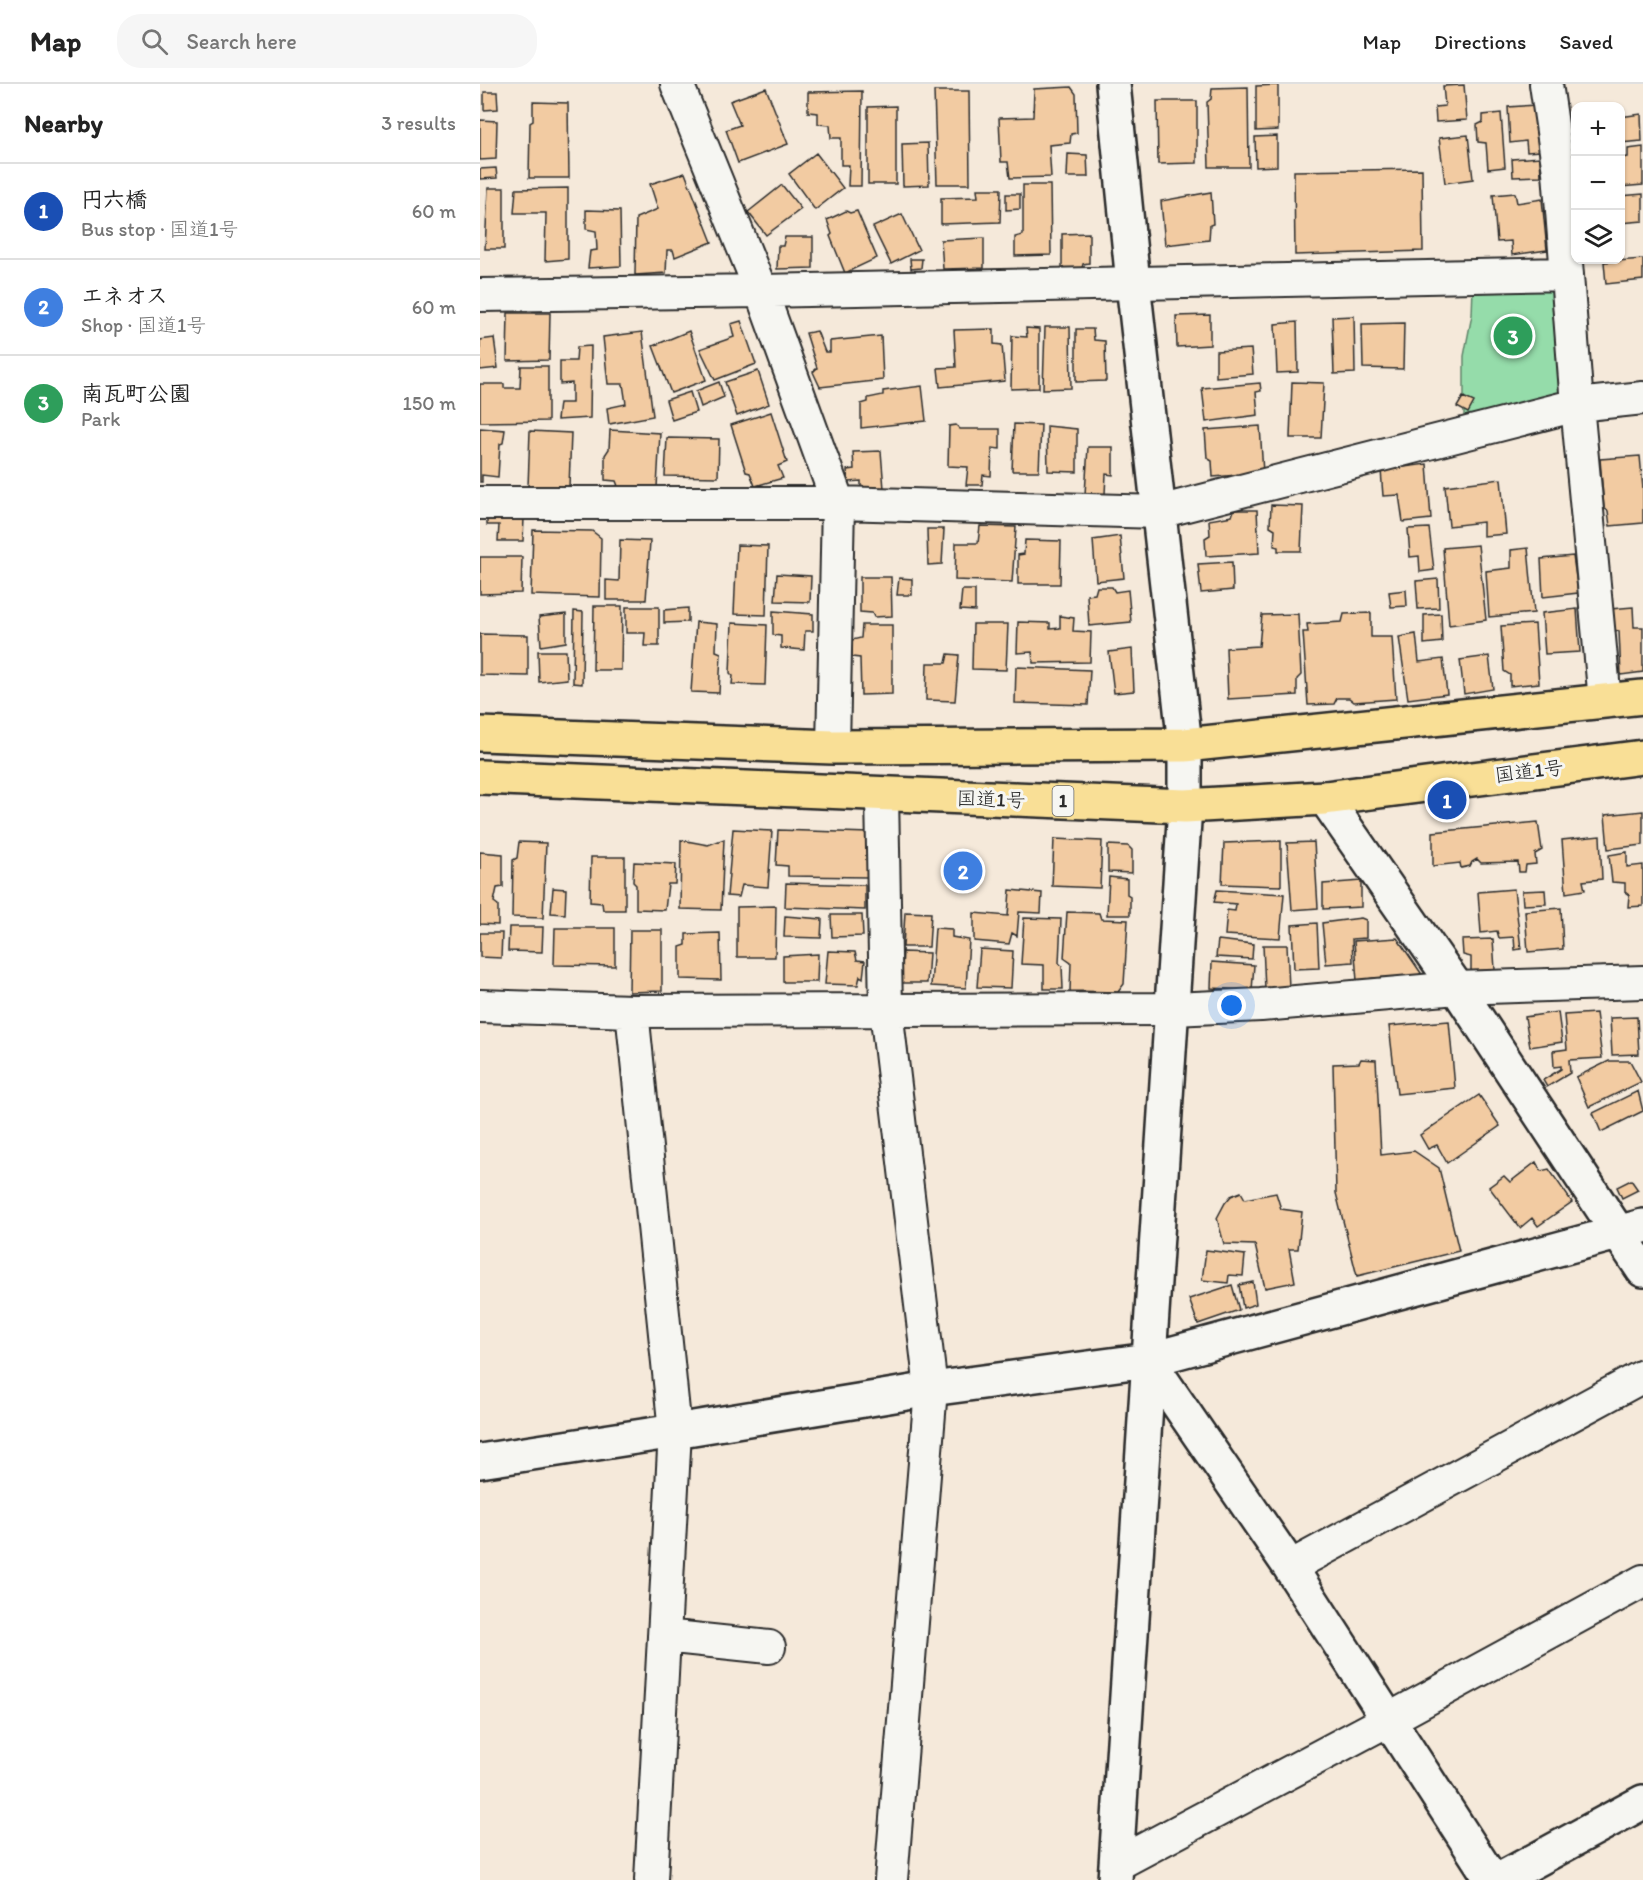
<!DOCTYPE html>
<html lang="en">
<head>
<meta charset="utf-8">
<style>
  :root { --surface:#fff; --page:#f6f6f6; --text:#222; --muted:#767676; --line:#e0e0e0; --accent:#d1495b }
  body { margin:0; font-family:Itim,"Klee One",sans-serif; background:var(--page); color:var(--text) }
  .controls { position:absolute; right:18px; top:18px; display:grid; overflow:hidden; border-radius:12px; box-shadow:0 2px 4px #0004 }
  .controls button { width:54px; height:54px; display:grid; place-items:center; padding:0; border:0; border-bottom:2px solid var(--line); background:var(--surface); color:var(--text); font:30px sans-serif }
  .you { position:absolute; left:752px; top:922px; width:21px; height:21px; margin:-15px; border:4px solid #fff; border-radius:50%; background:#1a73e8; box-shadow:0 0 0 9px #1a73e833 }
  .badge { display:grid; place-items:center; width:39px; height:39px; border-radius:50%; background:var(--accent); color:#fff; font-size:20px; font-weight:700 }
  .pin { position:absolute; translate:-50% -50%; border:3px solid #fff; box-shadow:0 2px 6px #0006 }
  .list { margin:0; padding:0; list-style:none }
  h2 { display:flex; justify-content:space-between; align-items:center; height:78px; margin:0; padding:0 24px; font-size:26px }
  h2 small { font-size:20px; font-weight:400; color:var(--muted) }
  .list li { display:grid; grid-template-columns:39px 1fr auto; gap:18px; align-items:center; box-sizing:border-box; height:96px; padding:0 24px; border-top:2px solid var(--line) }
  .list b { display:block; font-size:22px; white-space:nowrap }
  .list p { margin:0; font-size:20px; white-space:nowrap; color:var(--muted) }
  .list em { font-size:20px; font-style:normal; color:var(--muted) }
  .icon { flex:none; width:33px; height:33px; fill:none; stroke:currentColor; stroke-width:2; stroke-linecap:round; stroke-linejoin:round }
  .map { position:relative; flex:none; width:1163px; height:1796px; overflow:hidden }
  header { display:flex; align-items:center; gap:36px; box-sizing:border-box; height:84px; padding:0 30px; background:var(--surface); border-bottom:2px solid var(--line) }
  header strong { font-size:28px }
  nav { display:flex; gap:33px; margin-inline-start:auto; font-size:21px }
  .search { width:420px; height:54px; background:var(--page); display:flex; align-items:center; gap:15px; box-sizing:border-box; padding:0 21px; border-radius:24px; color:var(--muted); font-size:22px }
  main { display:flex }
  aside { flex:1; background:var(--surface) }
  .map>svg:first-child { display:block }
</style>
</head>
<body>
<header>
<strong>Map</strong>
<div class="search"><svg class="icon" aria-label="search" viewBox="0 0 24 24"><circle cx="10" cy="10" r="6"/><path d="M15 15l6 6"/></svg>Search here</div>
<nav><a>Map</a><a>Directions</a><a>Saved</a></nav>
</header>
<main>
<aside>
<h2>Nearby<small>3 results</small></h2>
<ul class="list">
<li><span class="badge" style="background:#1a4fb4">1</span><div><b>円六橋</b><p>Bus stop · 国道1号</p></div><em>60 m</em></li>
<li><span class="badge" style="background:#3f7fe0">2</span><div><b>エネオス</b><p>Shop · 国道1号</p></div><em>60 m</em></li>
<li><span class="badge" style="background:#2e9e5b">3</span><div><b>南瓦町公園</b><p>Park</p></div><em>150 m</em></li>
</ul>
</aside>
<div class="map">
<svg width="1163" height="1796" viewBox="0 0 1163 1796">
  <rect width="100%" height="100%" fill="#f5e9da"/>
  <filter id="ink" filterUnits="userSpaceOnUse"><feTurbulence type="fractalNoise" baseFrequency=".0167" numOctaves="2"/><feDisplacementMap in="SourceGraphic" scale="12" xChannelSelector="R" yChannelSelector="G"/><feConvolveMatrix kernelMatrix="1 2 1 2 8 2 1 2 1" color-interpolation-filters="sRGB"/></filter>
  <g filter="url(#ink)">
    <path fill="#95dcaa" stroke="#60846a" stroke-width="1.5" d="M993,204L1075,205L1081,307L1075,316L984,335V272L992,231Z"/>
    <path fill="#f2cba2" stroke="#2b2b2b" stroke-width="1.5" d="M798,1V46L776,47V2Z
      M984,1L987,36L956,38L955,23L965,22L963,2Z
      M591,3L596,10L597,49L591,50L590,59L569,61L571,93L530,94L528,78H521L519,34L553,33L554,5Z
      M768,3L769,83H729L727,18L731,15L732,4Z
      M286,4L308,60L258,79L246,46L260,41L250,17Z
      M382,7L381,102H368L369,81H361V54H351L350,41L338,40V29L328,28V8Z
      M454,7H489L490,100H457Z
      M4,8H17L18,25L4,26Z
      M677,17H717V79L678,80Z
      M53,18L88,19L89,94H49L50,39L53,37Z
      M1056,21L1060,67L1047,68L1046,57L1030,59L1028,23Z
      M416,22V100H388V23Z
      M1021,29L1025,83L1008,85L1006,59L998,58L997,41L1003,38V31Z
      M1161,30L1162,57L1140,59V33Z
      M0,36L17,37L16,75L0,76Z
      M988,51L993,95L965,99L959,54Z
      M797,52V82L776,83L775,53Z
      M448,59L449,101L423,102L422,60Z
      M1163,63V101L1140,103V74L1148,73V65Z
      M336,69L363,104L335,126L309,90Z
      M588,70L607,71L608,93H587Z
      M1060,73L1061,92L1033,93L1032,75Z
      M16,84L17,94L0,95V85Z
      M942,85L943,167L815,171L814,87Z
      M205,89L232,158L195,173L193,166H187L186,189L155,191L156,134L178,125L170,100Z
      M302,101L321,125L286,151L268,128Z
      M543,101H570L571,171L535,172V153L543,151Z
      M8,104H24V165H5Z
      M88,104V175L65,177L66,129H34L36,105Z
      M497,105H521L520,138L461,140V114L498,113Z
      M731,108L733,140L730,141L729,156L685,161L681,117Z
      M1035,109L1037,119L1062,115L1067,166L1032,171L1031,157L1017,158L1013,111Z
      M526,110H540V125L526,126Z
      M1163,110V137L1140,139V112Z
      M106,126L140,127L141,182L108,184L110,167L117,166L116,147L106,145Z
      M366,127L370,129L377,127L397,174L365,189L350,152L352,150L347,136Z
      M422,130L439,166L411,180L393,143Z
      M609,149V179L603,180L602,184L582,186V150Z
      M305,153H333V184L297,185L298,162H303Z
      M504,154V184L463,185L461,156Z
      M430,175H442L441,184L431,185Z
      M1163,175V196L1126,200L1124,178Z
      M28,229H70L69,276L27,277Z
      M730,231V261L697,263L696,232Z
      M874,232L875,289L854,290L852,233Z
      M261,237L276,280L235,296L220,265L254,253L251,240Z
      M817,238L818,288L797,289L795,240Z
      M924,239L923,285L883,284L882,240Z
      M565,243H590L591,304L563,305Z
      M546,244L559,245V304L531,305L532,252L547,253Z
      M514,245V260L522,261L525,297L460,303L458,284L476,283L474,246Z
      M596,245H613L614,256L625,257L626,297L596,298Z
      M209,247L226,296L191,309L173,262Z
      M337,247L345,268H350V257L401,252L403,296L340,303L333,288L337,284L326,249Z
      M162,248L173,332L129,340L127,324L146,320L143,300H128L123,253Z
      M14,254L18,284L0,286V256Z
      M111,262L110,334L77,336L79,319H92V299L80,300V277H96L97,263Z
      M771,265L773,290L736,293V267Z
      M41,282H68V337L0,338V300H24V304H40Z
      M278,287L289,320L257,332L245,298Z
      M239,298L244,313L221,323L216,307Z
      M812,298L844,299L841,354H810Z
      M780,299L781,307L776,308L778,331L726,338L722,304Z
      M442,302L446,337L381,344V320L388,318V314L403,311V307Z
      M210,308L216,328L192,336L186,316Z
      M983,313L994,318L988,329L977,323Z
      M291,328L307,378L298,382L303,394L275,402L270,389L266,388L251,341Z
      M534,340L561,341L559,387H532Z
      M476,341L480,345H520V365L512,364L511,392L503,391L502,401H486L488,383L468,382L469,342Z
      M567,342L597,345V388L568,387Z
      M780,342L783,389L733,393L732,377L727,374L725,346Z
      M0,344L25,346L23,359L20,360L18,393L2,391V398H0Z
      M130,346L180,349L177,403L138,402L136,397L125,396V371L129,365Z
      M50,347L91,349L89,403H48Z
      M187,354L239,355L238,393L185,392Z
      M608,363H633V391L626,390L625,410H605Z
      M401,367L404,405L381,406V397L368,398L367,386L374,385L373,368Z
      M1160,372L1163,405V439L1130,442L1128,427L1124,424L1120,375Z
      M947,380L951,435L923,438L919,411L903,412L901,386Z
      M1021,395L1026,450L1003,452V438L969,442L965,402Z
      M791,421L823,422L821,467H798V463L794,462L795,445L790,442Z
      M754,426H777L779,469L726,472L725,454L730,451L729,436L752,432Z
      M7,432L44,434L43,457H18L19,441H7Z
      M500,442L536,443L532,498L475,496L476,459H498Z
      M949,444L954,486L940,488L939,472L930,473L928,445Z
      M447,445H464L462,480L448,481Z
      M53,446L112,447L121,454L120,513L51,511Z
      M640,452L644,494L616,497L613,456Z
      M140,456L170,457L166,516H126V496L139,497Z
      M545,456L581,457L580,500H538V471L544,470Z
      M257,461L288,462L286,531L254,530Z
      M998,461L1006,536L969,541L963,464Z
      M1048,464L1054,529L1009,533L1006,487L1031,484V466Z
      M1093,472L1098,509L1063,513L1061,475Z
      M0,473H42L41,509L0,510Z
      M752,478L753,506L721,509L718,480Z
      M297,490L331,492L330,518L295,517Z
      M380,493H411L412,532L394,533L392,529L380,528Z
      M419,494L432,495V511H417Z
      M958,495L959,524L938,525L936,497Z
      M617,503H632L635,508L648,506L651,538L609,542L607,511L615,510Z
      M482,506H495V527L480,526Z
      M926,506L927,522L911,523L909,508Z
      M114,522H142L141,586H113Z
      M146,523H179V562H164L165,549H146Z
      M1153,523L1154,543H1163V588L1141,591L1139,547L1131,546L1130,525Z
      M208,524V538L184,539V526Z
      M1097,525L1100,568L1065,570L1062,529Z
      M94,527L103,528L102,600L93,599Z
      M293,527L333,530V547H325L324,566L301,564V552L293,551Z
      M891,529V553H912L916,615L874,618L869,614H857L854,620L828,621L823,548H828L827,540L862,538L864,530Z
      M86,530V558L61,562L59,533Z
      M818,530L821,591L817,595V611L748,615L746,564L779,562L782,531Z
      M961,530L962,558L944,560V531Z
      M580,532L594,534L593,547L611,548L610,578L553,579L552,568L537,569L538,538L570,539V545L580,544Z
      M216,538L237,540L236,567L241,569L239,609L211,608Z
      M252,539L287,541L285,601L252,600L253,592L250,589Z
      M493,540H528L526,586L492,585Z
      M1055,540L1059,599L1030,602V591L1024,587L1021,542Z
      M382,541H412V610L381,611L380,574L372,573V556L381,554Z
      M0,550L48,551V592L0,591Z
      M936,550L939,578L963,575L967,610L928,615L919,553Z
      M652,565L654,607L634,609L629,568Z
      M58,567H86L87,595L59,598Z
      M468,570L479,571L475,617L446,616L447,579H466Z
      M1009,572L1013,605L984,610L980,576Z
      M536,583L610,586L608,621L535,619Z
      M1163,727V761L1128,765L1125,731Z
      M1058,738L1062,766L1055,770L1056,780L1046,781L1045,788H1039L1038,778L1001,779L997,775L992,778L990,782L981,784L980,779L953,782V748Z
      M253,745L292,747L288,803L262,801L259,813L247,812Z
      M298,746L389,749L387,793L308,792V782L296,781Z
      M1120,752L1122,795L1103,797L1105,806L1086,809L1082,756Z
      M244,755L241,826L200,825L201,756L228,761Z
      M574,755L622,757L620,804L572,802Z
      M801,757V802L742,800L744,759Z
      M39,758L66,759L63,834L32,833L33,776L37,774Z
      M834,758L838,824L812,826L807,759Z
      M628,761L648,762L652,766V789L628,788Z
      M0,768L23,770V803L17,804L14,818L18,821V841L0,840Z
      M1147,768V783L1163,781V822L1148,823L1149,811L1145,808V799L1132,798L1129,771Z
      M111,773H145V826H123L122,819L110,818Z
      M154,778L196,780L195,800H188L185,826L156,825V801L153,798Z
      M629,793L647,795V810L650,812V831H627Z
      M881,797V823L843,825V800Z
      M306,799L385,801V826L305,823Z
      M73,804L86,805L85,830L71,829Z
      M1034,805L1041,865L1035,866L1034,853L1019,854L1017,847L1001,849L998,808Z
      M530,806L562,809L561,829L539,828L537,852L532,849L529,860L494,857V829L528,832Z
      M737,806L804,810L800,854L745,851L747,826L755,827L756,820L734,818Z
      M1065,806L1066,820L1043,821L1042,807Z
      M296,822L295,873H257V823Z
      M1081,824L1083,865L1048,868L1045,827Z
      M425,828L451,829L449,863H423Z
      M587,828L619,829L621,835L648,836L644,900L638,908L590,907L591,879L584,874Z
      M351,831H382L383,852L352,853Z
      M305,832L342,835L341,854L304,853Z
      M544,834L581,835L579,879L582,882L583,905H564V881L541,880Z
      M881,834L886,836V854L872,855L873,878L846,880L842,839Z
      M837,839L839,884L814,885L812,841Z
      M29,843H63L62,868L28,867Z
      M75,844H135V882L74,881Z
      M455,844L472,845V853L489,856L486,904L451,902Z
      M150,846H182V907L149,908Z
      M0,849H22L21,874L0,873Z
      M240,849L241,896L200,895V863L206,861V850Z
      M917,854L941,889L939,892L893,894L877,897L874,857Z
      M1013,855L1015,886L991,887V873L983,871L982,856Z
      M738,856L773,860L772,875L736,873Z
      M783,861H807L809,904L785,905Z
      M500,865L533,867L531,904L497,903Z
      M348,867L375,868L377,876L385,877L383,894L380,892L378,901L345,900Z
      M423,868L449,869L447,899H421Z
      M338,870L337,898H303V872Z
      M732,878L774,881L772,906L731,904Z
      M1078,928L1082,958L1050,963L1045,933Z
      M1116,929L1122,974L1089,976L1090,989L1067,1003L1063,996L1081,985V982L1074,983L1073,967L1087,965L1084,931Z
      M1157,933L1159,970L1132,971L1130,934Z
      M969,937L975,1004L917,1010L909,942Z
      M881,975L896,976L901,1071L934,1067L959,1084L979,1167L877,1192L856,1109L853,980L879,979Z
      M1129,977H1150L1161,998L1109,1023L1096,993Z
      M1158,1007L1163,1027L1121,1048L1113,1029Z
      M999,1011L1020,1042L967,1079L957,1061L948,1065L940,1051Z
      M1056,1078L1061,1087L1069,1085L1092,1118L1058,1142L1052,1134L1040,1144L1009,1103L1024,1092L1030,1098Z
      M1151,1096L1158,1106L1142,1114L1137,1103Z
      M761,1108L765,1115L796,1109L801,1125L822,1128L818,1165H809L815,1198L785,1204L775,1161L744,1160L737,1134L745,1119L751,1112Z
      M726,1166L765,1171L763,1192L749,1191L748,1199L722,1196Z
      M773,1198L776,1220L763,1224L759,1201Z
      M752,1201L759,1226L718,1240L709,1215Z"/>
    <g fill="none" stroke-linecap="round" stroke-linejoin="round">
      <defs>
        <path id="minor" d="M197,0L281,207L358,419L353,663
          M1066,0L1079,88L1097,321L1125,617
          M0,211L281,207L1087,190
          M0,419H358L679,428L1097,321L1163,314
          M402,711L406,926L451,1305L411,1796
          M0,922L152,927L693,925L781,921L977,904L1163,898
          M152,927L195,1347L171,1796
          M810,1483L1163,1292
          M184,1552L289,1563
          M637,1780L908,1636L1163,1497"/>
        <path id="tertiary" d="M633,0L653,199L705,661V722L635,1796
          M845,714L977,904L1163,1186
          M668,1276L810,1483L1012,1796
          M0,1377L195,1347L451,1305L668,1276L1163,1142
          M1019,1796L1163,1718"/>
        <path id="trunk" d="M0,650L353,663L705,661L1163,613
          M0,693L705,722L845,714L1163,673"/>
      </defs>
      <use href="#minor" stroke="#2b2b2b" stroke-width="36"/>
      <use href="#tertiary" stroke="#2b2b2b" stroke-width="38"/>
      <use href="#trunk" stroke="#2b2b2b" stroke-width="38"/>
      <use href="#minor" stroke="#f6f6f2" stroke-width="32"/>
      <use href="#tertiary" stroke="#f6f6f2" stroke-width="33"/>
      <use href="#trunk" stroke="#f9df96" stroke-width="33"/>
    </g>
  </g>
  <g text-anchor="middle" dominant-baseline="central" stroke-width="6" stroke-linejoin="round" paint-order="stroke">
    <rect fill="#f6f6f2" stroke="#686867" stroke-width="1.5" x="572.5" y="702" width="21" height="30" rx="4.5"/>
    <g font-size="18" font-weight="bold" fill="#2b2b2b">
      <text x="583" y="717">1</text>
    </g>
    <g font-size="20" fill="#2b2b2b" stroke="#f6f6f2">
      <text transform="translate(1049 687) rotate(-7)">国道1号</text>
      <text transform="translate(511 715) rotate(2)">国道1号</text>
    </g>
  </g>
</svg>
<div class="controls">
<button>+</button>
<button>−</button>
<button><svg class="icon" aria-label="layers" viewBox="0 0 24 24"><path d="M12 4l9 5-9 5-9-5zM3 14l9 5 9-5"/></svg></button>
</div>
<div class="you"></div>
<div class="pin badge" style="left:967px;top:716px;background:#1a4fb4">1</div>
<div class="pin badge" style="left:483px;top:787px;background:#3f7fe0">2</div>
<div class="pin badge" style="left:1033px;top:252px;background:#2e9e5b">3</div>
</div>
</main>
</body>
</html>
